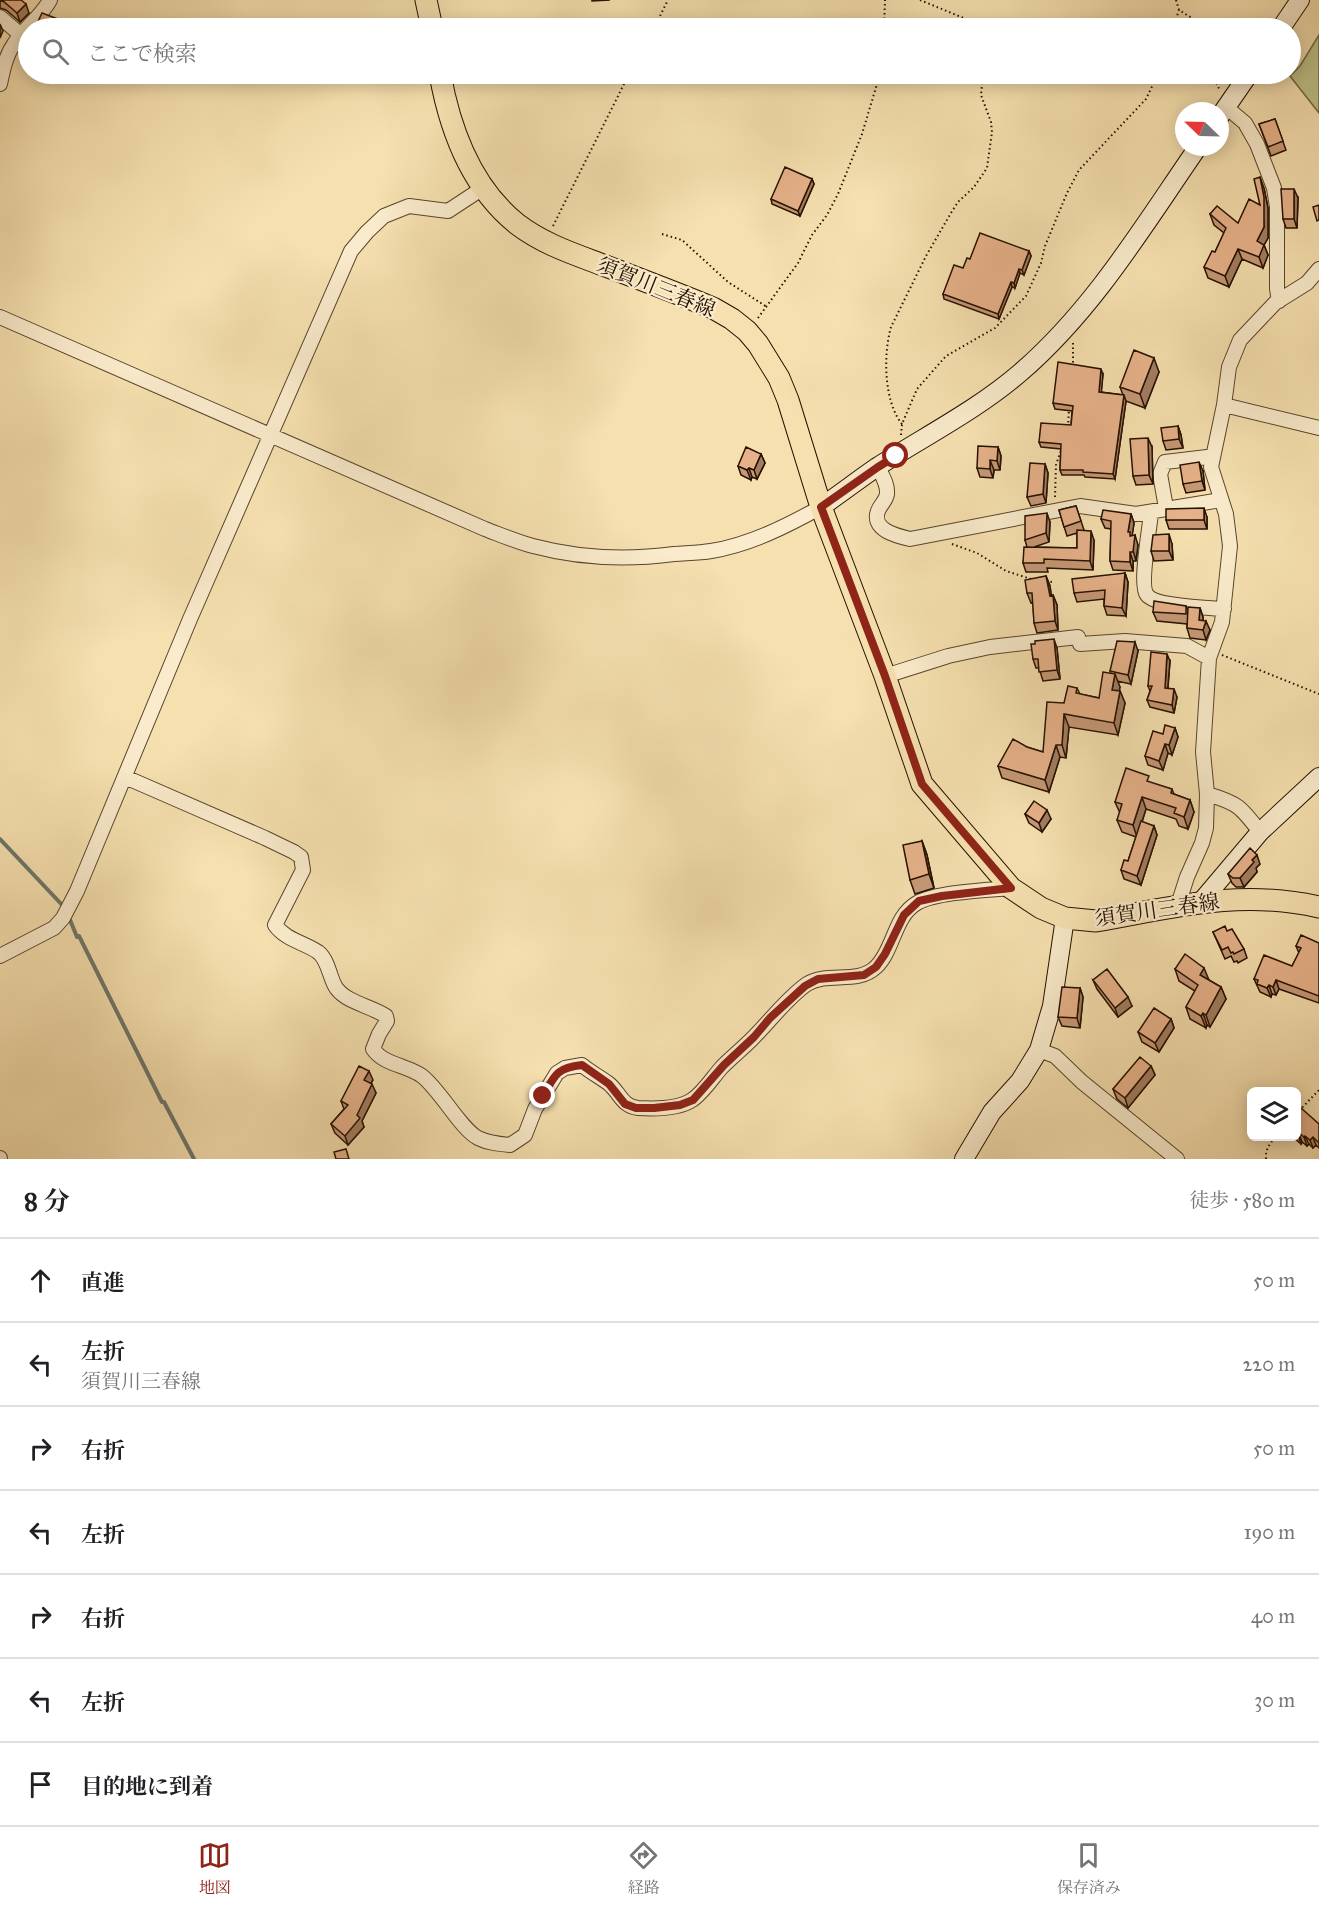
<!DOCTYPE html>
<html lang="ja">
<head>
<meta charset="utf-8">
<style>
  :root { --surface:#fff; --page:#f6f6f6; --text:#202124; --muted:#757577; --line:#e0e0e0; --accent:#8f2418 }
  body { margin:0; font-family:"IM FELL Great Primer","Noto Serif JP",serif; background:var(--page); color:var(--text) }
  .controls { position:absolute; right:18px; bottom:18px; display:grid; overflow:hidden; border-radius:9px; box-shadow:0 3px 15px #0003 }
  .controls button { width:54px; height:54px; display:grid; place-items:center; padding:0; border:0; border-bottom:2px solid var(--line); background:var(--surface); color:var(--text); font:30px sans-serif }
  .compass { position:absolute; left:1175px; top:102px; width:54px; height:54px; border-radius:50%; background:var(--surface); box-shadow:0 3px 15px #0003; rotate:293deg }
  .stop { position:absolute; width:18px; height:18px; margin:-14px; border:4px solid #8f2418; border-radius:50%; background:#fff }
  .stop.end { background:#8f2418; border-color:#fff; box-shadow:0 2px 6px #0008 }
  .list { margin:0; padding:0; list-style:none }
  h2 { display:flex; justify-content:space-between; align-items:center; height:78px; margin:0; padding:0 24px; font-size:26px }
  h2 small { font-size:20px; font-weight:400; color:var(--muted) }
  .list li { display:grid; grid-template-columns:39px 1fr auto; gap:18px; align-items:center; box-sizing:border-box; height:84px; padding:0 24px; border-top:2px solid var(--line) }
  .list b { display:block; font-size:22px; white-space:nowrap }
  .list p { margin:0; font-size:20px; white-space:nowrap; color:var(--muted) }
  .list em { font-size:20px; font-style:normal; color:var(--muted) }
  .icon { flex:none; width:33px; height:33px; fill:none; stroke:currentColor; stroke-width:2; stroke-linecap:round; stroke-linejoin:round }
  .map { position:relative; flex:none; width:1319px; height:1159px; overflow:hidden }
  .search { position:absolute; background:var(--surface); box-shadow:0 3px 15px #0003; left:18px; right:18px; top:18px; height:66px; display:flex; align-items:center; gap:15px; box-sizing:border-box; padding:0 21px; border-radius:33px; color:var(--muted); font-size:22px }
  .sheet { height:666px; background:var(--surface) }
  nav { display:flex; justify-content:space-around; align-items:center; box-sizing:border-box; height:84px; border-top:2px solid var(--line); background:var(--surface); font-size:16px; color:var(--muted) }
  nav a { display:grid; justify-items:center; gap:3px }
  nav .on { color:var(--accent) }
  .map>svg:first-child { display:block }
</style>
</head>
<body>
<div class="map">
<svg width="1319" height="1159" viewBox="0 0 1319 1159">
  <rect width="100%" height="100%" fill="#f6e0af"/>
  <filter id="stains"><feTurbulence type="fractalNoise" baseFrequency=".00333" numOctaves="4"/><feColorMatrix values="0 0 0 0 .2 0 0 0 0 .09 0 0 0 0 .02 0 0 0 .5 -.17"/></filter>
  <radialGradient id="worn" r=".72"><stop offset=".6" stop-color="#630" stop-opacity="0"/><stop offset="1" stop-color="#630" stop-opacity=".3"/></radialGradient>
  <path fill="#bec28a" stroke="#726946" stroke-width="1.5" d="M1319,35V113L1290,76L1300,66Z"/>
  <g fill="none" stroke-linecap="round" stroke-linejoin="round">
    <path stroke="#6e776b" stroke-width="4" d="M0,839L65,908
      M68,915L77,937L79,936L162,1102H164L194,1159"/>
    <defs>
      <path id="street" d="M0,17L21,35
        M0,84C3,70 6,55 14,44C24,28 41,17 50,0
        M1226,107L1245,123L1257,144L1274,188L1277,207V289L1279,301
        M0,317L485,529C501,535 517,542 533,546C578,558 628,560 674,554C686,553 699,553 711,551C749,545 787,526 821,507
        M1224,405L1319,428
        M878,467C882,476 888,484 887,494C886,501 880,505 878,511C871,530 897,536 910,539L1080,506L1136,514L1221,500
        M1166,508L1160,474L1165,462L1207,457L1212,458
        M1151,512C1150,528 1139,585 1147,595C1155,606 1209,608 1224,609
        M1080,644L1125,641L1187,646L1209,658
        M885,676L948,656L990,647L1078,637
        M125,777L265,838L294,852L301,857L303,870L275,925C286,940 303,942 318,952C329,960 330,981 337,989C348,1003 371,1006 386,1016L387,1021L379,1034L373,1049C384,1065 407,1065 422,1076C441,1091 460,1128 478,1138C488,1143 499,1144 510,1145L525,1135L535,1109L557,1073L565,1068L582,1065C590,1072 600,1077 608,1083C620,1092 621,1106 638,1108C654,1109 678,1109 692,1100C703,1093 713,1077 722,1067C732,1057 743,1048 752,1039C769,1022 788,997 807,984C828,971 857,985 876,967C894,950 894,916 917,903C936,892 987,890 1011,888
        M1207,794C1238,803 1241,807 1260,832
        M1178,905L1187,877L1202,843L1206,828L1207,794L1203,752L1208,674L1209,658L1222,622L1230,546L1226,514L1211,467L1224,405L1229,367L1240,340L1275,303L1307,283L1319,269
        M0,956L54,928L63,918L77,891L190,619L351,251L367,232L384,216L409,206L448,211L483,188
        M1039,1050L1055,1056L1082,1082L1177,1159
        M0,1158V1159"/>
      <path id="secondary" d="M1281,28L1300,0
        M1220,116L1249,74
        M821,507C840,494 858,480 877,467C925,436 977,410 1021,372C1094,309 1144,225 1198,147
        M1200,903L1260,832L1319,777
        M964,1159L992,1112L1020,1081L1039,1050L1052,1006L1065,918"/>
      <path id="primary" d="M426,0L432,28
        M440,74C450,130 471,187 517,224C543,244 574,254 603,265C640,279 677,293 713,308L732,319L747,331L758,344L779,378L788,400L821,507L885,676L922,784L1011,888L1041,908L1065,918L1096,921C1175,907 1239,889 1319,907"/>
    </defs>
    <use href="#street" stroke="#59442c" stroke-width="16"/>
    <use href="#secondary" stroke="#251001" stroke-width="20"/>
    <use href="#primary" stroke="#251001" stroke-width="23"/>
    <path stroke="#251001" stroke-width="2" stroke-dasharray="1.5 3" stroke-linecap="butt" d="M920,0L978,24L982,28
      M1176,0L1179,10L1208,28
      M654,28L668,0
      M884,28L885,0
      M1173,28L1179,10
      M1219,74L1217,84L1220,91
      M553,226L629,74
      M662,234L682,240L728,282L767,307
      M758,318L798,263L812,235L827,215L838,194L862,134L880,74
      M1073,367V343
      M902,424C884,402 883,355 891,327L926,256L951,213L958,202L974,187L987,168L992,132L991,122L981,95L983,74
      M1068,427L1069,409
      M901,435L902,424L917,389L946,356L995,328L1026,296L1041,263L1045,246L1067,193L1079,170L1146,99L1158,74
      M1055,497L1056,465L1062,447
      M952,544L977,553L1006,571L1031,579
      M1046,581L1052,582
      M1222,655L1319,694
      M1296,1114L1319,1090
      M1266,1159C1265,1149 1270,1144 1276,1136"/>
    <use href="#street" stroke="#f9ebcb" stroke-width="14"/>
    <use href="#secondary" stroke="#f9ebcb" stroke-width="18"/>
    <use href="#primary" stroke="#f6e0af" stroke-width="21"/>
  </g>
  <path fill="#c79977" stroke="#251001" stroke-width="1.5" d="M0,0L29,13L20,22L6,10L0,8Z
    M592,0H610L592,1Z
    M1275,119L1286,150L1271,156L1259,124Z
    M812,179L814,184L800,216L772,204L771,199Z
    M1264,188L1268,208V238L1264,245L1268,255L1263,268L1242,259L1229,287L1208,278L1204,267L1215,252L1224,233L1214,225L1210,214L1238,223L1260,205Z
    M1298,198L1297,228H1286L1283,219Z
    M1029,251L1031,256L1024,275L1020,273L1015,288L1012,287L999,319L944,299L943,294L970,259Z
    M1159,372L1145,408L1126,401L1115,479L1085,477L1084,475H1062L1060,470L1061,449L1041,447L1039,442L1071,425L1072,411L1055,409L1053,403L1103,374L1101,392L1123,395L1120,387Z
    M1178,426L1181,435L1183,448L1166,450L1163,441Z
    M998,447L1001,456L1000,470H994L993,478L980,477L977,468Z
    M1152,447L1153,484L1136,485L1133,476Z
    M761,454L765,463L757,479L752,477L751,480L741,475L738,466Z
    M1045,464L1048,473L1046,503L1031,506L1027,497Z
    M1203,471L1205,490L1186,493L1183,484Z
    M1076,506L1084,530L1094,540L1093,570L1047,568L1048,572H1026L1023,563L1027,547L1025,540L1050,522L1049,542L1034,547L1077,548V533L1067,536L1059,510Z
    M1131,514L1134,523L1132,535L1138,545L1136,561H1133V571L1113,570L1110,561L1111,529L1105,528L1101,519Z
    M1207,517V529H1169L1166,520Z
    M1172,544L1173,560L1154,561L1151,551Z
    M1125,573L1128,582L1126,616L1107,615L1104,606V599L1077,602L1074,593Z
    M1046,576L1050,586L1051,596L1053,595L1057,605L1058,630L1037,633L1034,623L1033,602L1031,603L1027,593Z
    M1186,606L1188,610L1200,608L1203,617V620L1210,630L1206,640L1190,638L1187,628V624L1157,621L1153,612Z
    M1057,648L1060,679L1043,681L1039,668H1036L1033,659Z
    M1138,651L1131,684L1117,681L1120,687L1119,691H1120L1125,703L1118,735L1069,727L1066,758L1060,757L1049,792L1002,778L998,766L1027,747L1043,752L1064,703L1077,688L1080,694L1099,698L1111,674L1110,671Z
    M1170,661L1168,688L1177,697L1174,713L1150,707L1147,700L1150,691L1148,686Z
    M1175,728L1178,737L1172,755L1168,753L1163,770L1148,765L1145,756L1163,734Z
    M1151,783L1172,789L1174,794L1190,800L1194,812L1188,829L1179,826L1176,819L1146,809L1142,822L1154,826L1157,835L1141,885L1124,879L1121,870L1128,861L1136,837L1122,832L1117,820L1120,813L1115,802Z
    M1025,814L1051,819L1042,832L1029,823Z
    M922,841L927,855L934,888L915,894L910,880Z
    M1260,864L1256,868L1257,872L1244,887H1236L1232,883L1228,874Z
    M1227,931L1244,949L1247,958L1238,963L1237,961L1234,962L1231,956L1225,959L1213,932Z
    M1319,943V1003L1279,989L1276,995L1272,994L1271,997L1260,992L1254,979L1292,966L1299,953L1296,946Z
    M1175,969L1209,980L1221,987L1226,999L1210,1027L1207,1025L1206,1028L1190,1019L1186,1007L1195,991L1179,981Z
    M1093,980L1132,1006L1118,1017L1097,989Z
    M1080,988L1083,997L1080,1028L1062,1026L1058,1017Z
    M1171,1019L1174,1028L1159,1052L1142,1042L1138,1032Z
    M1151,1066L1155,1075L1128,1108L1117,1099L1113,1089Z
    M373,1080L371,1083L376,1093L362,1121L364,1127L348,1145L335,1133L331,1124L344,1109L341,1101Z
    M1296,1110L1319,1124V1148L1316,1145L1313,1148L1309,1144L1307,1146L1302,1142L1301,1144L1293,1137H1296Z"/>
  <path fill="#a27d61" stroke="#251001" stroke-width="1.5" d="M26,4L29,13L20,22L17,13Z
    M63,21L65,28H60Z
    M0,24L3,31L0,38Z
    M1260,177L1264,188L1268,208V238L1264,245L1268,255L1263,268L1259,257L1257,241L1264,227Z
    M812,179L814,184L800,216L798,211Z
    M1294,189L1298,198L1297,228L1294,219Z
    M1238,249L1242,259L1229,287L1225,276Z
    M1029,251L1031,256L1024,275L1022,270Z
    M1019,269L1020,273L1015,288L1014,283Z
    M1011,282L1012,287L999,319L998,314Z
    M1154,358L1159,372L1145,408L1140,394Z
    M1101,369L1103,374L1101,397L1099,392Z
    M1124,395L1126,401L1115,479L1113,474Z
    M1178,426L1181,435L1183,448L1179,439Z
    M1148,438L1152,447L1153,484L1149,475Z
    M998,447L1001,456L1000,470L997,461Z
    M761,454L765,463L757,479L754,470Z
    M990,460L994,470L993,478L990,469Z
    M1199,462L1203,471L1205,490L1202,481Z
    M1045,464L1048,473L1046,503L1043,494Z
    M749,468L752,477L751,480L747,470Z
    M1204,508L1207,517V529L1204,520Z
    M1047,513L1050,522L1049,542L1046,533Z
    M1131,514L1134,523L1132,537L1135,535L1138,545L1136,561L1128,532Z
    M1091,531L1094,540L1093,570L1090,561Z
    M1169,534L1172,544L1173,560L1169,551Z
    M1130,552L1133,561V571L1130,562Z
    M1125,573L1128,582L1126,616L1122,608Z
    M1046,576L1050,586L1053,605L1050,596Z
    M1053,595L1057,605L1058,630L1055,621Z
    M1200,608L1203,617V629L1199,620Z
    M1206,621L1210,630L1206,640L1203,630Z
    M1054,639L1057,648L1060,679L1057,670Z
    M1135,642L1138,651L1131,684L1128,675Z
    M1167,654L1170,661L1167,696L1165,688Z
    M1115,674L1120,687L1117,702L1112,690Z
    M1174,689L1177,697L1174,713L1172,705Z
    M1120,691L1125,703L1118,735L1114,723Z
    M1064,714L1069,727L1066,758L1062,745Z
    M1175,728L1178,737L1172,755L1169,745Z
    M1165,744L1168,753L1163,770L1159,761Z
    M1056,745L1060,757L1049,792L1045,780Z
    M1142,797L1146,809L1137,837L1133,825Z
    M1190,800L1194,812L1188,829L1184,817Z
    M1047,810L1051,819L1042,832L1039,823Z
    M1154,826L1157,835L1141,885L1137,876Z
    M922,841L927,855L934,888L929,874Z
    M1257,855L1260,864L1256,868L1257,872L1244,887L1240,878L1252,860Z
    M1204,968L1209,980L1200,975Z
    M1276,980L1279,989L1276,995L1273,987Z
    M1269,985L1272,994L1271,997L1267,988Z
    M1221,987L1226,999L1210,1027L1206,1015Z
    M1080,988L1083,997L1080,1028L1077,1018Z
    M1128,997L1132,1006L1118,1017L1115,1008Z
    M1203,1013L1207,1025L1206,1028L1201,1016Z
    M1171,1019L1174,1028L1159,1052L1155,1043Z
    M1151,1066L1155,1075L1128,1108L1125,1098Z
    M369,1071L373,1080L367,1089L364,1080Z
    M372,1084L376,1093L362,1121L364,1127L348,1145L345,1136Z
    M1299,1133L1302,1142L1301,1144L1298,1135Z
    M1305,1136L1309,1144L1307,1146L1304,1137Z
    M1313,1137L1316,1145L1313,1148L1310,1140Z"/>
  <path fill="#e7b28a" stroke="#251001" stroke-width="1.5" d="M0,0H21L26,4L17,13L3,1Z
    M42,13L63,21L60,28H35Z
    M375,19L376,28H358L356,23Z
    M1275,119L1283,141L1268,147L1259,124Z
    M785,167L812,179L798,211L771,199Z
    M1260,177L1264,197V227L1257,241L1264,245L1259,257L1238,249L1225,276L1204,267L1212,251L1215,252L1226,228L1210,214L1217,206L1238,223L1249,199L1260,205L1254,179Z
    M1281,189H1294V219H1283Z
    M1319,205V220L1317,221L1313,207Z
    M980,233L1029,251L1022,270L1019,269L1014,283L1011,282L998,314L943,294L954,265L963,268L967,258L970,259Z
    M1134,350L1154,358L1140,394L1120,387Z
    M1058,362L1101,369L1099,392L1124,395L1113,474L1083,472V470H1060L1061,444L1039,442L1041,423L1071,425L1073,406L1053,403Z
    M1178,426L1179,439L1163,441L1161,428Z
    M1148,438L1149,475L1133,476L1130,439Z
    M978,446L998,447L997,461L990,460V469L977,468Z
    M746,447L761,454L754,470L749,468L747,470L738,466Z
    M1199,462L1202,481L1183,484L1180,465Z
    M1030,463L1045,464L1043,494L1027,497Z
    M1076,506L1081,521L1064,527L1059,510Z
    M1204,508V520H1166V509Z
    M1103,510L1131,514L1128,532H1130V536L1135,535L1133,552H1130V562L1110,561L1111,521L1101,519Z
    M1047,513L1046,533L1025,540V516Z
    M1077,530L1091,531L1090,561L1044,559V563H1023L1024,547L1077,548Z
    M1169,534V551H1151L1153,535Z
    M1125,573L1122,608L1104,606L1105,590L1074,593L1072,579Z
    M1046,576L1050,596L1053,595L1055,621L1034,623L1032,593H1027L1025,580Z
    M1154,601L1186,606V614L1153,612Z
    M1188,607L1200,608L1199,620L1206,621L1203,630L1187,628Z
    M1054,639L1057,670L1039,672L1038,659H1033L1031,644H1035V641Z
    M1117,641L1135,642L1128,675L1110,671Z
    M1151,652L1167,654L1165,688L1174,689L1172,705L1147,700L1152,686H1148Z
    M1103,672L1115,674L1112,690L1120,691L1114,723L1064,714L1062,745H1056L1045,780L998,766L1013,739L1027,747L1043,752L1047,702L1064,703L1068,686L1077,688L1076,693L1099,698Z
    M1165,725L1175,728L1169,745L1165,744L1159,761L1145,756L1153,731L1163,734Z
    M1126,768L1149,776L1147,781L1172,789L1171,793L1190,800L1184,817L1174,813L1176,808L1142,797L1133,825L1117,820L1122,804L1115,802Z
    M1034,801L1047,810L1039,823L1025,814Z
    M1141,821L1154,826L1137,876L1121,870L1124,860L1128,861Z
    M922,841L929,874L910,880L903,845Z
    M1250,848L1257,855L1252,860L1254,862L1240,878H1233L1228,874Z
    M1225,926L1227,931L1232,929L1244,949L1234,954L1233,952L1231,953L1228,947L1222,950L1213,932Z
    M1301,935L1319,943V996L1276,980L1273,987L1269,985L1267,988L1257,984L1258,980L1254,979L1264,955L1292,966L1301,948L1296,946Z
    M1185,954L1204,968L1200,975L1221,987L1206,1015L1203,1013L1201,1016L1186,1007L1198,985L1175,969Z
    M1107,969L1128,997L1115,1008L1093,980Z
    M1062,987L1080,988L1077,1018L1058,1017Z
    M1154,1008L1171,1019L1155,1043L1138,1032Z
    M1140,1057L1151,1066L1125,1098L1113,1089Z
    M359,1066L369,1071L364,1080L372,1084L357,1115L360,1118L345,1136L331,1124L348,1105L341,1101Z
    M1301,1108L1319,1124V1143L1313,1137L1310,1140L1305,1136L1304,1137L1299,1133L1298,1135L1296,1134V1110Z
    M346,1149L349,1159H336L334,1152Z"/>
  <g fill="none" stroke-linecap="round" stroke-linejoin="round">
    <path stroke="#8f2418" stroke-width="8" d="M543,1096C555,1075 556,1068 582,1065L609,1084L625,1104L636,1108H654L680,1105L693,1100L724,1065L754,1037L770,1018L805,986L818,979L864,975L876,967L885,954L904,915L919,901L942,896L1011,888L922,784L885,676L821,507L878,467L896,456"/>
  </g>
  <g text-anchor="middle" dominant-baseline="central" stroke-width="4.5" stroke-linejoin="round" paint-order="stroke">
    <g font-size="21" fill="#251001" stroke="#f9ebcb">
      <text transform="translate(656 287) rotate(22)">須賀川三春線</text>
      <text transform="translate(1157 910) rotate(-8)">須賀川三春線</text>
    </g>
  </g>
  <rect width="100%" height="100%" filter="url(#stains)"/>
  <rect width="100%" height="100%" fill="url(#worn)"/>
</svg>
<div class="controls">
<button><svg class="icon" aria-label="layers" viewBox="0 0 24 24"><path d="M12 4l9 5-9 5-9-5zM3 14l9 5 9-5"/></svg></button>
</div>
<svg class="compass" viewBox="-18 -18 36 36"><path d="M0-13l5 13h-10z" fill="#e53935"/><path d="M0 13l5-13h-10z" fill="#757577"/></svg>
<div class="stop" style="left:896px;top:456px"></div>
<div class="stop end" style="left:543px;top:1096px"></div>
<div class="search"><svg class="icon" aria-label="search" viewBox="0 0 24 24"><circle cx="10" cy="10" r="6"/><path d="M15 15l6 6"/></svg>ここで検索</div>
</div>
<section class="sheet">
<h2>8 分<small>徒歩 · 580 m</small></h2>
<ul class="list">
<li><svg class="icon" aria-label="ahead" viewBox="0 0 24 24"><path d="M12 20V5M6 11l6-6 6 6"/></svg><div><b>直進</b></div><em>50 m</em></li>
<li><svg class="icon" aria-label="left" viewBox="0 0 24 24"><path d="M17 20v-9H6M10 6l-5 5 5 5"/></svg><div><b>左折</b><p>須賀川三春線</p></div><em>220 m</em></li>
<li><svg class="icon" aria-label="right" viewBox="0 0 24 24"><path d="M7 20v-9h11M14 6l5 5-5 5"/></svg><div><b>右折</b></div><em>50 m</em></li>
<li><svg class="icon" aria-label="left" viewBox="0 0 24 24"><path d="M17 20v-9H6M10 6l-5 5 5 5"/></svg><div><b>左折</b></div><em>190 m</em></li>
<li><svg class="icon" aria-label="right" viewBox="0 0 24 24"><path d="M7 20v-9h11M14 6l5 5-5 5"/></svg><div><b>右折</b></div><em>40 m</em></li>
<li><svg class="icon" aria-label="left" viewBox="0 0 24 24"><path d="M17 20v-9H6M10 6l-5 5 5 5"/></svg><div><b>左折</b></div><em>30 m</em></li>
<li><svg class="icon" aria-label="arrive" viewBox="0 0 24 24"><path d="M6 21V4h12l-3 4 3 4H6"/></svg><div><b>目的地に到着</b></div></li>
</ul>
</section>
<nav>
<a class="on"><svg class="icon" aria-label="map" viewBox="0 0 24 24"><path d="M3 6l6-2 6 2 6-2v14l-6 2-6-2-6 2zM9 4v14M15 6v14"/></svg>地図</a>
<a><svg class="icon" aria-label="directions" viewBox="0 0 24 24"><path d="M12 3l9 9-9 9-9-9zM9 14v-3h6M13 9l2 2-2 2"/></svg>経路</a>
<a><svg class="icon" aria-label="saved" viewBox="0 0 24 24"><path d="M7 4h10v16l-5-4-5 4z"/></svg>保存済み</a>
</nav>
</body>
</html>
